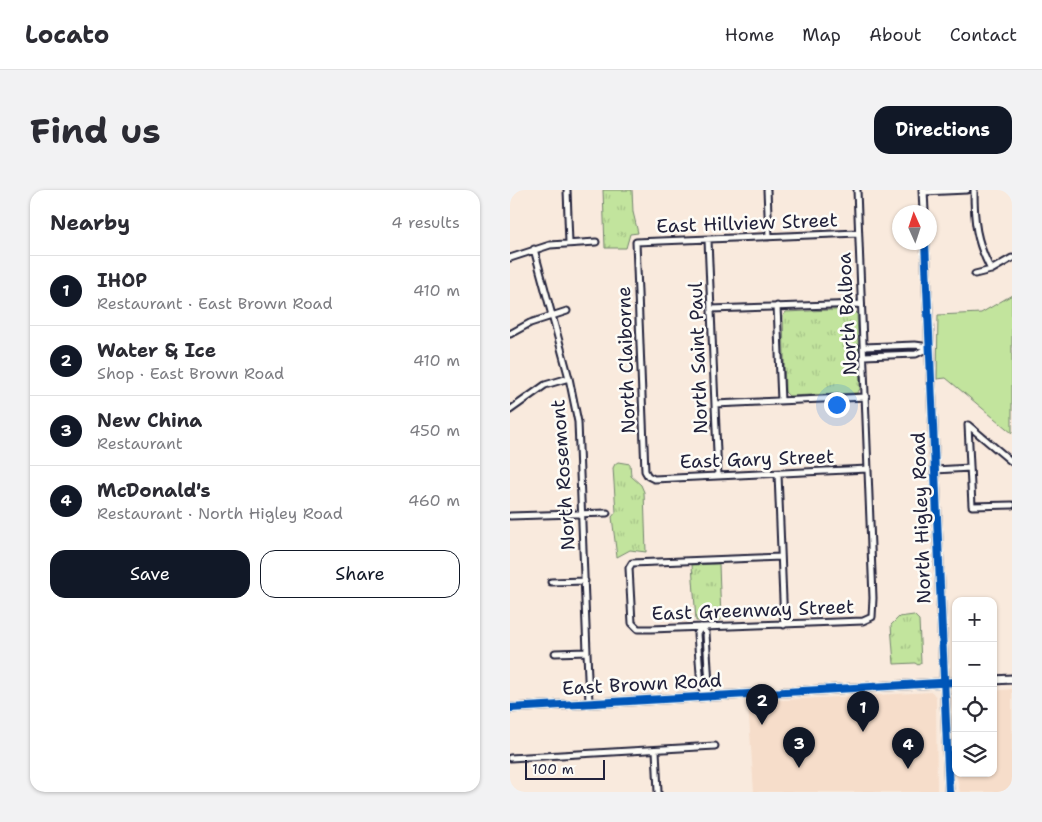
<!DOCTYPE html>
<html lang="en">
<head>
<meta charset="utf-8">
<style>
  :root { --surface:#fff; --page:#f2f2f3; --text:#2b2b33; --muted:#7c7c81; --line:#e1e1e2; --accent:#111827 }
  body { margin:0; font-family:"Shantell Sans",sans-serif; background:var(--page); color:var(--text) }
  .controls { position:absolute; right:15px; bottom:15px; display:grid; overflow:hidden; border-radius:10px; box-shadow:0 1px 4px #0004 }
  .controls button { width:45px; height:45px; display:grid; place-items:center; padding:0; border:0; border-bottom:1px solid var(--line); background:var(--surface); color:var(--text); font:25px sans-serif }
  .compass { position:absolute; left:382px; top:15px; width:45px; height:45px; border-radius:50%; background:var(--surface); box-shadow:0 1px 4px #0004; rotate:357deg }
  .scale { position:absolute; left:15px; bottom:12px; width:80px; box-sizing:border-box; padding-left:5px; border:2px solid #22223b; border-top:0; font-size:14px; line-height:18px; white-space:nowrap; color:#22223b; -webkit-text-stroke:4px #fdfcf7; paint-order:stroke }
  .you { position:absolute; left:326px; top:214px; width:18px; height:18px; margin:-12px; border:4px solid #fff; border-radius:50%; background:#1a73e8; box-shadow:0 0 0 8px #1a73e833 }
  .badge { display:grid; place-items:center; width:32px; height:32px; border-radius:50%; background:var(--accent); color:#fff; font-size:16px; font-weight:700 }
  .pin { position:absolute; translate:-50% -41px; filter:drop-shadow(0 1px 2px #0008) }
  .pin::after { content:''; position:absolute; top:26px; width:18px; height:15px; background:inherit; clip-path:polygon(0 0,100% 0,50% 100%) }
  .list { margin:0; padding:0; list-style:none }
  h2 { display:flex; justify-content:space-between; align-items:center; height:65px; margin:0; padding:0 20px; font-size:21px }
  h2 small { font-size:16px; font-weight:400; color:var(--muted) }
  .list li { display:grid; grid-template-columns:32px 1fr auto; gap:15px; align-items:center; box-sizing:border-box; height:70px; padding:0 20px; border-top:1px solid var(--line) }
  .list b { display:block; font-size:19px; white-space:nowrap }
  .list p { margin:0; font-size:16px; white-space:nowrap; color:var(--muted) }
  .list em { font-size:16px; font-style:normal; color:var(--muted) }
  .actions { display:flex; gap:10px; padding:15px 20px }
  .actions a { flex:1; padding:11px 0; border:1px solid var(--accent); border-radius:15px; text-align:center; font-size:18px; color:var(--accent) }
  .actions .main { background:var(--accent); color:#fff }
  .icon { flex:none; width:28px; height:28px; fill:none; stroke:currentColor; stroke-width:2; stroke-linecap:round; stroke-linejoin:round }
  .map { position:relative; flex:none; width:502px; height:602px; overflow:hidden; border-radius:15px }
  header { display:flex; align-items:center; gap:30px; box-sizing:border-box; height:70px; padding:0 25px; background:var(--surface); border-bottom:1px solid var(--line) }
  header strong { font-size:24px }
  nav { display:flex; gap:28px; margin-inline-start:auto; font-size:18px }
  .intro { display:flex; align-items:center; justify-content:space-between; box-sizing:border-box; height:120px; padding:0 30px }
  h1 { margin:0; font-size:35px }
  .button { padding:12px 22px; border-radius:15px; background:var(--accent); color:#fff; font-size:18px; font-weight:700 }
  main { display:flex; gap:30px; padding:0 30px }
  aside { flex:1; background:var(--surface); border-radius:15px; box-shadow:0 1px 4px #0004 }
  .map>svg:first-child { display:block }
</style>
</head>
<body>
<header>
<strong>Locato</strong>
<nav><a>Home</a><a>Map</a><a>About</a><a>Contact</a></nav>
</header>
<div class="intro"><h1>Find us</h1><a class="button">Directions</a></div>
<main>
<aside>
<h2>Nearby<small>4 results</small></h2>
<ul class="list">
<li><span class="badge">1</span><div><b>IHOP</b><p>Restaurant · East Brown Road</p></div><em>410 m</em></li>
<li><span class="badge">2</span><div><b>Water &amp; Ice</b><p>Shop · East Brown Road</p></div><em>410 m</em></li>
<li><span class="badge">3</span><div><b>New China</b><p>Restaurant</p></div><em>450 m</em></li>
<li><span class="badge">4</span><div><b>McDonald's</b><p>Restaurant · North Higley Road</p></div><em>460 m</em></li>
</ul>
<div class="actions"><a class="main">Save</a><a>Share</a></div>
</aside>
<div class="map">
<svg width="502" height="602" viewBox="0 0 502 602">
  <defs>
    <pattern id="park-tufts" width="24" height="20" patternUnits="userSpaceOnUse" patternTransform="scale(1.25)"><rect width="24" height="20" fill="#c2e49d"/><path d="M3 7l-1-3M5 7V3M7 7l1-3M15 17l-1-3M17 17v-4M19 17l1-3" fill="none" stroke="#a6c388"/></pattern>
  </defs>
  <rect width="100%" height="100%" fill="#f9eadd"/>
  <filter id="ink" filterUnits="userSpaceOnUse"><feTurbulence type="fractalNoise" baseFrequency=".02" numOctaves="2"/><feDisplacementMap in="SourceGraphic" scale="10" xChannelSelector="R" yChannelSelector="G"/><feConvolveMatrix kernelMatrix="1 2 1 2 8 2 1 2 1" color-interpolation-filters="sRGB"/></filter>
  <g filter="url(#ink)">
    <path fill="#f6ddca" d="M502,499V602H450L446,583H483V501Z
      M422,502L426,507L427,602H244L238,512Z"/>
    <path fill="#c2e49d" stroke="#72836c" d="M502,105V243L436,188L427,189L428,125L471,123Z"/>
    <path fill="url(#park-tufts)" stroke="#72836c" d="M93,0H122L123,22L128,43L120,44L116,58H95Z
      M343,119L347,123L350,199L347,203L279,206L275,202L273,126L276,122Z
      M108,272L120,274L121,286L131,295L134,302L136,362L120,360L107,367L102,327L106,322L103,278L105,274Z
      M209,374L211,430L186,431L182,375Z
      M404,425L409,430L411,473L408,475L405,473L384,474L381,435L389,427Z"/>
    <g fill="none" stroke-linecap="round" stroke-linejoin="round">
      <defs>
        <path id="minor" d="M57,0L59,53
          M257,0L259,47
          M464,0C464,32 466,51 481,80
          M413,2L457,0
          M348,43L126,52L135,281L138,286L144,289L358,279
          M198,50L208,286
          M24,59L59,188L68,232L79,513
          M0,68L40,55L86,52
          M465,84L481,80L502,68
          M267,116L271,211
          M201,119L351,114
          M0,144L20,133L57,121
          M354,157L405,155L420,157
          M354,166L406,164L420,157
          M205,214L356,207
          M0,220L35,195L59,188
          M458,235L462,316L502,315
          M458,235L502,272
          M425,280L460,278
          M268,284L274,435
          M0,326L97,323
          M271,367L122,373L119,378L122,433L128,439H141L353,431L362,427L363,408L347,0
          M41,392L75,391
          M191,437L196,443L199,496L195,506L191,496L187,444Z
          M45,463L77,462
          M146,560L148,602
          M0,568L205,556"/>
        <path id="secondary" d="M413,0L414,22
          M415,52L439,602
          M483,490L502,489
          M0,518L446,492"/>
      </defs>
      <use href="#minor" stroke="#22223b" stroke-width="9"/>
      <use href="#secondary" stroke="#22223b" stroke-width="11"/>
      <use href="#minor" stroke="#fdfcf7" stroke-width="5"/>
      <use href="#secondary" stroke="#fdfcf7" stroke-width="7"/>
      <defs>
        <path id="cycleway" d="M415,52L439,602
          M0,518L446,492"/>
      </defs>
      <use href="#cycleway" stroke="#fdfcf7" stroke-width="11"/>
      <use href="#cycleway" stroke="#0057b8" stroke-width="8"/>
    </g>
  </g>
  <g text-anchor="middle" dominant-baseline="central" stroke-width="5" stroke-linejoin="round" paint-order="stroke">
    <g font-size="19" fill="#22223b" stroke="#fdfcf7">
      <text transform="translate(237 33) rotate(-2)">East Hillview Street</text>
      <text transform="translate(337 124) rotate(-93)">North Balboa</text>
      <text transform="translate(188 168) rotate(-92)">North Saint Paul</text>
      <text transform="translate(116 170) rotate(-92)">North Claiborne</text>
      <text transform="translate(247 269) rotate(-2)">East Gary Street</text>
      <text transform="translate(53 285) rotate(-94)">North Rosemont</text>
      <text transform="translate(411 328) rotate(-92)">North Higley Road</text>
      <text transform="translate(243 420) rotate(-2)">East Greenway Street</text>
      <text transform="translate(132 494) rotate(-3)">East Brown Road</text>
    </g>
  </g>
</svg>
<div class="controls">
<button>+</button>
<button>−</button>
<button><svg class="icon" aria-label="locate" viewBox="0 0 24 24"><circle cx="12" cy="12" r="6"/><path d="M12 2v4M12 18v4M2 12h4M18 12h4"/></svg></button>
<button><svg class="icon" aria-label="layers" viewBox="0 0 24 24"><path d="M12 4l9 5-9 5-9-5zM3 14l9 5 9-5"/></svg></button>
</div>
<svg class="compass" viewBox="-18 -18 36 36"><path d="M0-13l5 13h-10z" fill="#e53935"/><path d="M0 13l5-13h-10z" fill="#7c7c81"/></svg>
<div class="scale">100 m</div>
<div class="you"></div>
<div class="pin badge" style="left:353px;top:542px">1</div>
<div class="pin badge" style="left:252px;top:535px">2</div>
<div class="pin badge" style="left:289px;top:578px">3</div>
<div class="pin badge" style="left:398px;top:579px">4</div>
</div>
</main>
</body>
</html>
